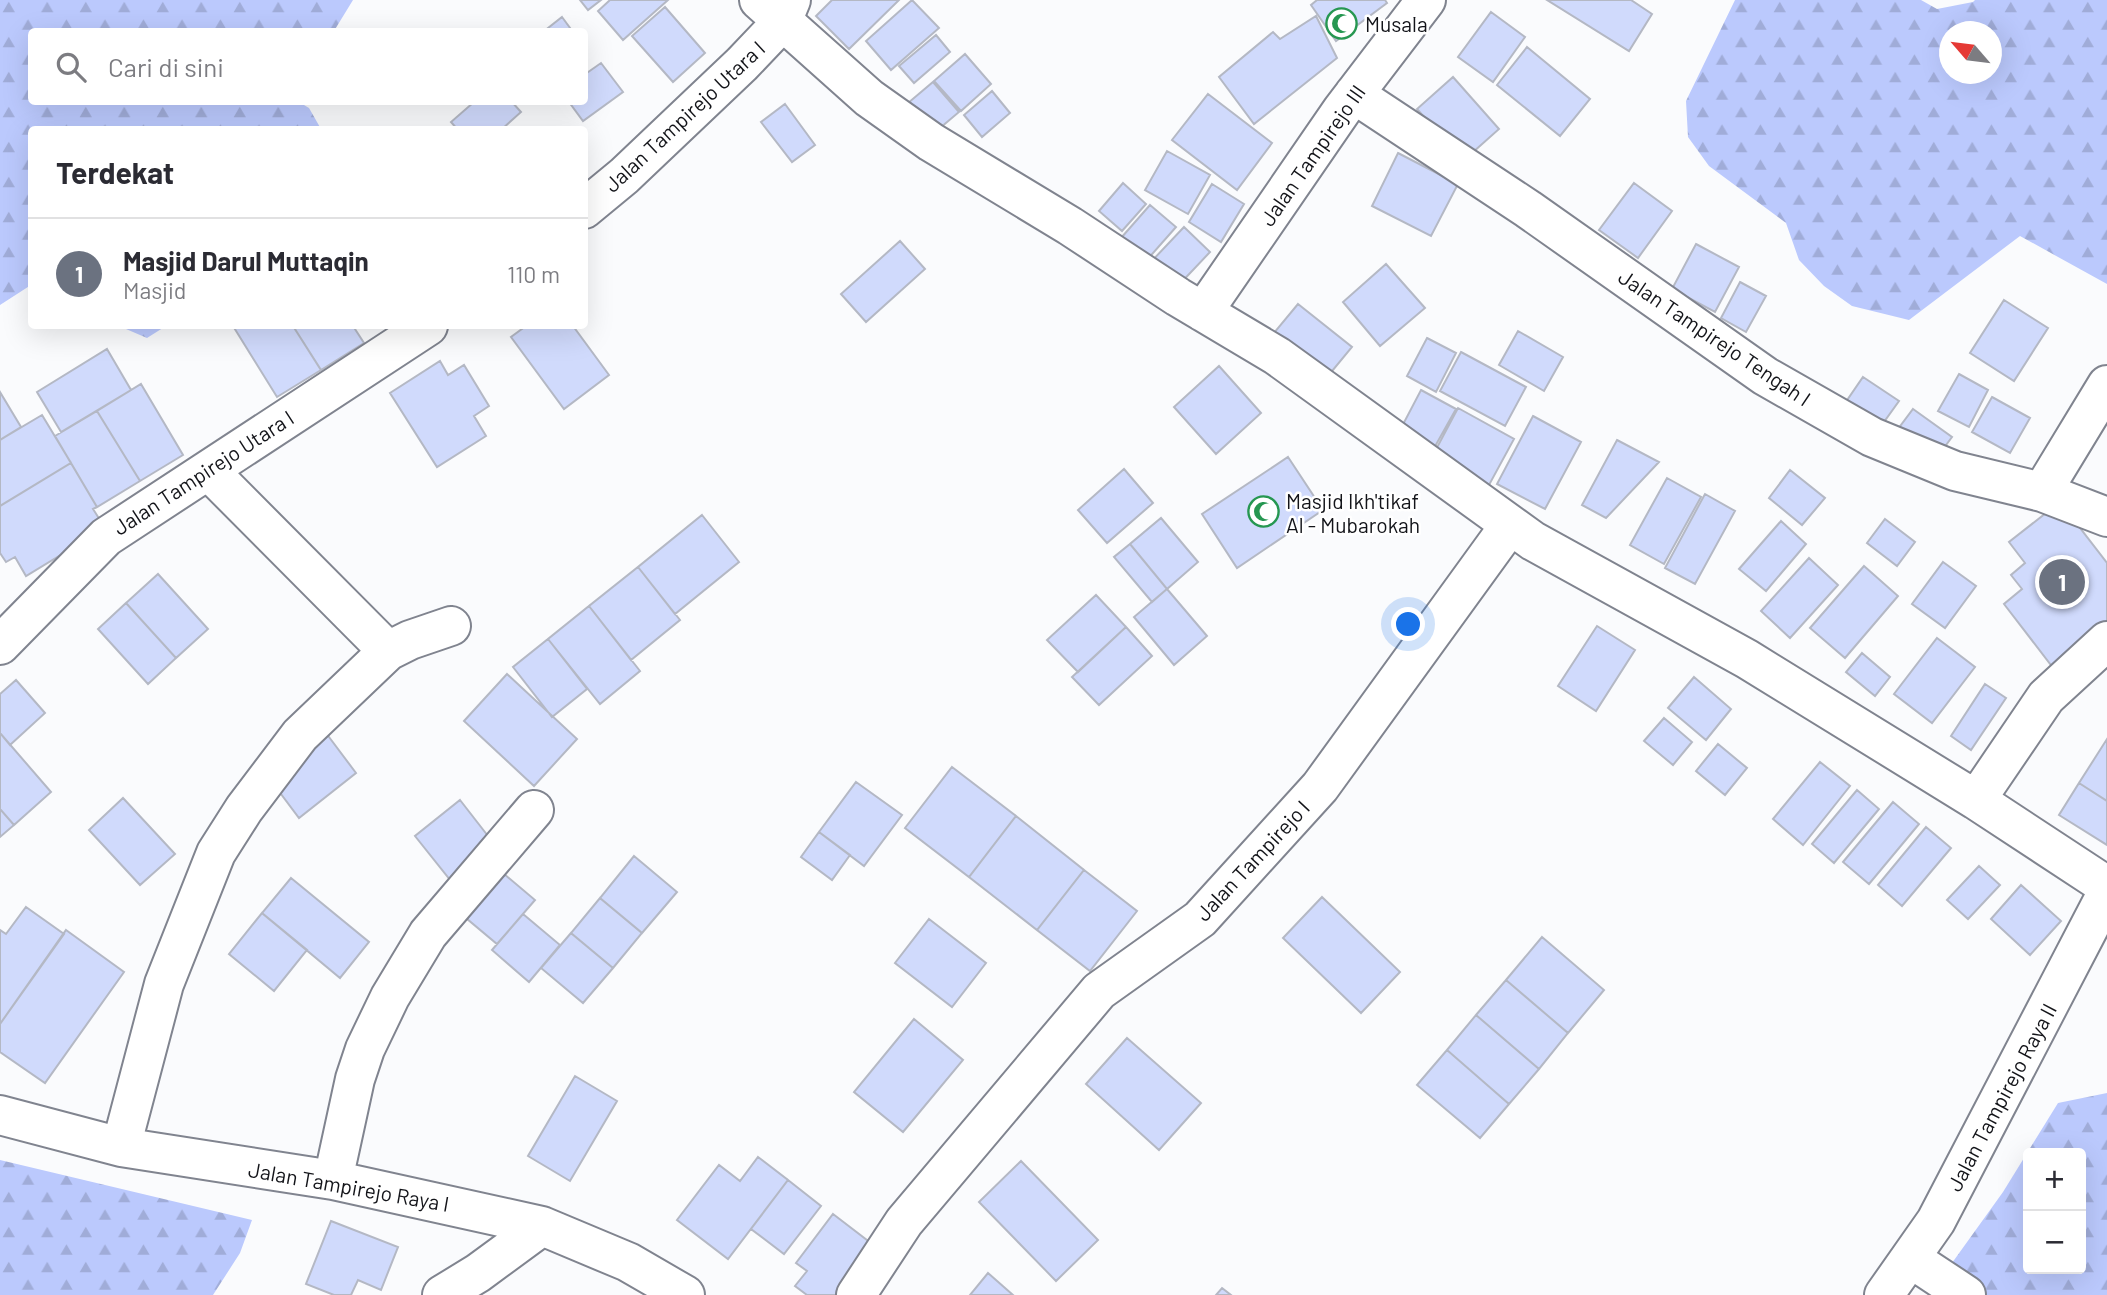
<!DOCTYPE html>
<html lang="id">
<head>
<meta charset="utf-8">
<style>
  :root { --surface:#fff; --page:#f2f2f3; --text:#2b2b33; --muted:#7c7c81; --line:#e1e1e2; --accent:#111827 }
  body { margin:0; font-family:Barlow,sans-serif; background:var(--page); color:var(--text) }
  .controls { position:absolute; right:21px; bottom:21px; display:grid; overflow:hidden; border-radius:7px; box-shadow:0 7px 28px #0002 }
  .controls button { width:63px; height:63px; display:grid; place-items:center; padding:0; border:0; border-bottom:2px solid var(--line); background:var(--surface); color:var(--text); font:35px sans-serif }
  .compass { position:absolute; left:1939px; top:21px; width:63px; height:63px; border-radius:50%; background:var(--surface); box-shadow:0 7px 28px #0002; rotate:298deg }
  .you { position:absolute; left:1409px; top:625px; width:24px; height:24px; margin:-18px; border:5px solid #fff; border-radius:50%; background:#1a73e8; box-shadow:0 0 0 10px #1a73e833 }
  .badge { display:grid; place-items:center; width:46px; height:46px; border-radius:50%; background:var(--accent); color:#fff; font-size:23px; font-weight:700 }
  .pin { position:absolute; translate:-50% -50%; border:4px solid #fff; box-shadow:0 2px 7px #0006 }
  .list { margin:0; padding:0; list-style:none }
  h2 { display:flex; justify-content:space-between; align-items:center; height:91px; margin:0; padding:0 28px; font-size:30px }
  h2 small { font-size:23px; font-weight:400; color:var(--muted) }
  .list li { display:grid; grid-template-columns:46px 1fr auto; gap:21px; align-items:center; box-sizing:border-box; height:112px; padding:0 28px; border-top:2px solid var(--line) }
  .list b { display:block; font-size:26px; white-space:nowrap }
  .list p { margin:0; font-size:23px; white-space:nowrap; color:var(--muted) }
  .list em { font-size:23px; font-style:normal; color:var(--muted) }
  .icon { flex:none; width:38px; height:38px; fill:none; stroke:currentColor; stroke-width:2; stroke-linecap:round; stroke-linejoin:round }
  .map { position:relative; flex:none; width:2107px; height:1295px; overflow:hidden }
  .search { position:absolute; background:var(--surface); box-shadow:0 7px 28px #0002; left:28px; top:28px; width:560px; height:77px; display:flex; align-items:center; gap:18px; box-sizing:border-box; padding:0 24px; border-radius:7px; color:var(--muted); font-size:26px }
  .panel { position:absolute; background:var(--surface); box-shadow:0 7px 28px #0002; left:28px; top:126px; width:560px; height:203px; border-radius:7px }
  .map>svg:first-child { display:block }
</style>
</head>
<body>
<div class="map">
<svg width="2107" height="1295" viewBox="0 0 2107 1295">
  <defs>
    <pattern id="forest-firs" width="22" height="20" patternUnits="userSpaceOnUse" patternTransform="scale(1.75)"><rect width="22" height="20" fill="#bbc9fd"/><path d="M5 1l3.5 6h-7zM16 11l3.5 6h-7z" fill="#a0acd8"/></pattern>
  </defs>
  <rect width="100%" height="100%" fill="#fafbfd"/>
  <path fill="url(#forest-firs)" fill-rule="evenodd" d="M0,0H353L334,31L32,32V102H299L309,108L321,129L32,130L31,285L0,305Z
    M1735,0H1921L1937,9L1973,2L1975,0H2107V284L2020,236L1909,320L1852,306L1824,286L1799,260L1786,223L1709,166L1688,137L1686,101ZM1950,32H1992V74H1950Z
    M119,326H166L147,338Z
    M2107,1093V1295H1929L2003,1192L2058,1103ZM2028,1153H2081V1269H2028Z
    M0,1160L252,1220L240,1253L213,1295H0Z"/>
  <path fill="#d0dafc" stroke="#b4b8c4" stroke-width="2" d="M580,0H601L588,10Z
    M610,0H668L623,40L598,11Z
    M832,0H899L849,49L816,16Z
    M912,0L939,28L891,70L866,41Z
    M1317,0H1385L1387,3L1336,41L1311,5Z
    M1547,0H1631L1652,14L1629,51Z
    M665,7L705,53L673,82L632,36Z
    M1491,12L1525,37L1493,82L1458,57Z
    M1316,16L1337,58L1254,124L1219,77L1273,32L1280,39Z
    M562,17L573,32H543Z
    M936,35L950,52L914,83L899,66Z
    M1527,47L1590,99L1560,136L1497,85Z
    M965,54L991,84L961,111L934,81Z
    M601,63L623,92L583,121L569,102H584V75Z
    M1453,77L1499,129L1463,161L1417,109Z
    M933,82L959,112L934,133L908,103Z
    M992,91L1010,113L982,137L964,115Z
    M1208,94L1272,143L1237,190L1172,140Z
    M474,102H512L521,112L501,130H458L451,122Z
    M785,104L815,145L792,162L761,122Z
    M1167,151L1210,175L1188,214L1145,190Z
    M1398,153L1458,184L1431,236L1372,206Z
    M1123,183L1146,204L1122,231L1099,211Z
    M1634,183L1672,211L1638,258L1599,230Z
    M1212,184L1244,204L1221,242L1189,222Z
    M1150,205L1176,227L1146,261L1121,238Z
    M1184,227L1210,252L1175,289L1149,264Z
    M900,241L925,269L866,322L841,294Z
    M1696,244L1739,267L1715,312L1672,289Z
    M1386,264L1425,308L1380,346L1343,302Z
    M1740,282L1766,296L1746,332L1721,318Z
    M2004,300L2048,328L2014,381L1970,353Z
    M1298,304L1352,347L1323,382L1269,339Z
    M233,326H293L321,370L277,397Z
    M293,326H353L364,343L321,370Z
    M526,326H573L609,375L564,409L511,337Z
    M1518,331L1563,357L1544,391L1499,365Z
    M1427,338L1456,353L1436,392L1407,376Z
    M107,349L131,390L61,432L37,392Z
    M1461,352L1526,387L1505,426L1440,391Z
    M440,361L448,375L464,365L489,406L474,416L486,436L437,467L390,393Z
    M1219,366L1261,413L1216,454L1174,407Z
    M1959,374L1988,390L1969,427L1938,411Z
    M1863,377L1899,401L1876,433L1841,409Z
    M141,384L183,455L140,481L97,411Z
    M1421,390L1456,409L1433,450L1399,432Z
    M0,392L21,427L0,440Z
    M1992,397L2030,418L2010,453L1972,432Z
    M1458,408L1514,439L1489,485L1433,455Z
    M1913,409L1952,437L1937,457L1898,429Z
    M97,411L140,481L97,507L55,436Z
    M42,415L71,463L0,506V440Z
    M1533,416L1581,442L1545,509L1497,484Z
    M1617,440L1659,462L1606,518L1582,505Z
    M1288,457L1323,510L1237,568L1202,514Z
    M71,463L97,507L93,509L105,528L26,576L15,557L6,562L0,553V506Z
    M1124,469L1153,503L1107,543L1078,510Z
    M1790,470L1825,498L1802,525L1769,498Z
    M1667,478L1701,497L1664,564L1630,545Z
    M1705,494L1735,511L1695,584L1665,568Z
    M2060,502L2107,563V627L2054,669L2004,604L2022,589L2011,575L2025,563L2009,542Z
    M702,515L739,562L675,614L638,567Z
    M1161,518L1198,562L1167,589L1130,544Z
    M1885,519L1915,542L1897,566L1867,543Z
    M1781,521L1806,544L1766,591L1739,569Z
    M1130,544L1167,589L1152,602L1114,557Z
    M1809,558L1838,585L1790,638L1761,611Z
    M1943,562L1976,586L1945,628L1912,604Z
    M1864,566L1898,596L1845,658L1810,628Z
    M638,567L680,620L631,660L589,606Z
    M158,574L208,629L176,658L126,603Z
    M1167,589L1207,636L1174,665L1134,617Z
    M1096,595L1126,627L1078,672L1047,640Z
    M126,603L176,658L148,684L98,629Z
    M589,606L640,671L600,704L548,639Z
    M1597,626L1635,650L1596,711L1558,686Z
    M1126,627L1152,656L1099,705L1072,677Z
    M1937,638L1975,667L1932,723L1894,694Z
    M548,639L587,689L552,717L513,667Z
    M1862,653L1890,677L1875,696L1846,672Z
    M507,674L577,739L534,786L464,721Z
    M1694,677L1731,709L1706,740L1668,708Z
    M16,680L45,713L10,745L0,733V694Z
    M1985,684L2006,698L1971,750L1951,736Z
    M1664,718L1692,742L1673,765L1644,741Z
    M0,733L51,792L14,825L0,809Z
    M326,733L356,773L299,818L269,778Z
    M2107,739V801L2079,783Z
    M1718,744L1747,768L1725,795L1696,771Z
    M1820,762L1850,786L1803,845L1773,819Z
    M952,767L1016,816L969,877L905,828Z
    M856,782L902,815L864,866L819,832Z
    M2079,783L2107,801V845L2059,815Z
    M1857,790L1879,809L1834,863L1812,844Z
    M123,798L175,854L140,885L89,830Z
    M460,800L495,845L451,881L415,836Z
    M1893,802L1919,824L1869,884L1843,862Z
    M0,809L14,825L0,837Z
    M1016,816L1084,870L1037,930L969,877Z
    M1926,827L1951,848L1902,906L1878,885Z
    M819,832L850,855L832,880L801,857Z
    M634,856L677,892L642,933L600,898Z
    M1979,866L2000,885L1968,919L1947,900Z
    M497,868L535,900L497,944L460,913Z
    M1084,870L1137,911L1090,971L1037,930Z
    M291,878L369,942L340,978L262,913Z
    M2021,885L2061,921L2030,955L1991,919Z
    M1322,897L1400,972L1361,1013L1283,938Z
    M600,898L642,933L613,968L571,933Z
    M26,907L64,934L0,1024V930L6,934Z
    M262,913L307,950L274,991L229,954Z
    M523,914L560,945L529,982L492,950Z
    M929,919L986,963L952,1007L895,963Z
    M66,930L124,972L45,1083L0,1052V1024Z
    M571,933L613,968L583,1003L541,968Z
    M1542,937L1604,990L1568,1033L1506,980Z
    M1506,980L1568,1033L1539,1069L1476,1015Z
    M1476,1015L1539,1069L1509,1104L1447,1050Z
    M914,1019L963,1060L903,1132L854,1092Z
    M1127,1038L1201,1103L1159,1150L1086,1084Z
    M1447,1050L1509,1104L1480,1138L1417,1085Z
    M575,1076L617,1101L570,1181L528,1156Z
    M758,1157L788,1180L728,1259L677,1220L719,1165L740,1181Z
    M1021,1161L1098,1240L1056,1281L979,1202Z
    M788,1180L821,1206L784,1254L751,1229Z
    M833,1214L876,1247L840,1295H807L795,1286L807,1271L796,1263Z
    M331,1221L398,1247L381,1290L358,1280L351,1295H334L306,1284Z
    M988,1273L1013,1295H970Z
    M1222,1288L1231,1295H1216Z"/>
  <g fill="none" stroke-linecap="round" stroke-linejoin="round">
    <defs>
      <path id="minor" d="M759,0L869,98L931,142L1070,226L1178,297L1277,356L1533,541L1747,659L1976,800L2107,886
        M1354,94L1528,209L1765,376L1872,437L1955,471L2042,492L2107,517
        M584,209L624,176L742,64L782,22L791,0
        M1203,312L1342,110L1426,0
        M209,471L388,651
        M2042,492L2107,385
        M0,645L106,537L428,326
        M1976,800L2046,697L2107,641
        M0,1115L121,1147L333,1180L542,1226L628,1262L685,1295
        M121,1147L164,984L216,853L244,809L300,735L388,651L410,640L451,626
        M333,1180L355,1079L365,1049L390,997L428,934L534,810
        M1910,1258L1966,1295
        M442,1295L478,1273L542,1226
        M856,1295L904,1222L1099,991L1200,919L1320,787L1510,525
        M1884,1295L1936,1221L2107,893"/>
    </defs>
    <use href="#minor" stroke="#80848f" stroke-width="42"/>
    <use href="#minor" stroke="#fff" stroke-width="38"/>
  </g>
  <defs>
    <symbol id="mosque-ring" viewBox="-11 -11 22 22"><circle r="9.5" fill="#fff" stroke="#269751" stroke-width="1.5"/><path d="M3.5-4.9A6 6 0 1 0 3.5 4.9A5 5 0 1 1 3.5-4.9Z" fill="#269751"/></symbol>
  </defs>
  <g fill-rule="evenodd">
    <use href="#mosque-ring" x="1324" y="6" width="35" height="35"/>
    <use href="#mosque-ring" x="1246" y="494" width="35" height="35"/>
  </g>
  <g text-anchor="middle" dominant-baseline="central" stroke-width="5" stroke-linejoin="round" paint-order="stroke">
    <g font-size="21" fill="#131419" stroke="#fff" text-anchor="start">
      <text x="1365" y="23">Musala</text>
      <text x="1286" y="500">Masjid Ikh'tikaf<tspan x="1286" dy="24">Al - Mubarokah</tspan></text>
    </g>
    <g font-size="21" fill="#131419" stroke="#fff">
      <text transform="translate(684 116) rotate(-43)">Jalan Tampirejo Utara I</text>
      <text transform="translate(1312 155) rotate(-55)">Jalan Tampirejo III</text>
      <text transform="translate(1715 337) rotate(34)">Jalan Tampirejo Tengah I</text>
      <text transform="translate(203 472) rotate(-33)">Jalan Tampirejo Utara I</text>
      <text transform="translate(1252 860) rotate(-47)">Jalan Tampirejo I</text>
      <text transform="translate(2001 1097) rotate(-62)">Jalan Tampirejo Raya II</text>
      <text transform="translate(349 1186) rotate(10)">Jalan Tampirejo Raya I</text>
    </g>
  </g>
</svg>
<div class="controls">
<button>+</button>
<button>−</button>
</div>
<svg class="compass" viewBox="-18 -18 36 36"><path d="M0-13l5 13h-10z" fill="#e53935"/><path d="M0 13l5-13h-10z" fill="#7c7c81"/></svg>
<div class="you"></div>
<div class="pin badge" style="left:2062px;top:582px;background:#6b7280">1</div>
<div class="search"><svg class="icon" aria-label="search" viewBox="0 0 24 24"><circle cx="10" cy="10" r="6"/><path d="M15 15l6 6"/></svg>Cari di sini</div>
<section class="panel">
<h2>Terdekat<small></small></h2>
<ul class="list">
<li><span class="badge" style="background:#6b7280">1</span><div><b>Masjid Darul Muttaqin</b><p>Masjid</p></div><em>110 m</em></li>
</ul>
</section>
</div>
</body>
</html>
